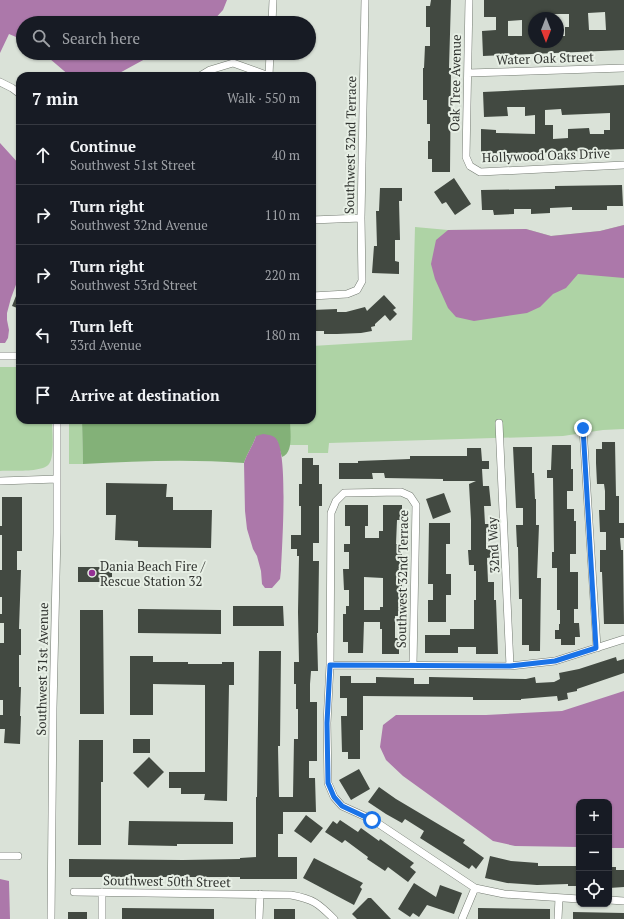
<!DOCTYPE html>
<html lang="en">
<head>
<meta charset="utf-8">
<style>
  :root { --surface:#171b24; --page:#242831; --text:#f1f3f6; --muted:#9ea1a6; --line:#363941 }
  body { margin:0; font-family:"PT Serif",serif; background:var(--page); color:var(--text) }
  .controls { position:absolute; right:12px; bottom:12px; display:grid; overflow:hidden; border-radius:8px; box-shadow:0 1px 3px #0004 }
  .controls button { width:36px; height:36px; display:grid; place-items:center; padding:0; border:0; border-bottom:1px solid var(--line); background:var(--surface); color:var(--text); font:20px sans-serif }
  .compass { position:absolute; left:528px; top:12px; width:36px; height:36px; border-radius:50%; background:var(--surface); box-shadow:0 1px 3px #0004; rotate:180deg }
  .stop { position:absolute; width:12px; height:12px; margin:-9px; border:3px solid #1a73e8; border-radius:50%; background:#fff }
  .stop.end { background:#1a73e8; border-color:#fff; box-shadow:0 1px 4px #0008 }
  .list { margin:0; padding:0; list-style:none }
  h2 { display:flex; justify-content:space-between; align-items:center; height:52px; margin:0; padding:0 16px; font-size:17px }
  h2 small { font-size:13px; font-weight:400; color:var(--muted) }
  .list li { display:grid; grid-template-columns:26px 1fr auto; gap:12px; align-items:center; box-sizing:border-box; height:60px; padding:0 16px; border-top:1px solid var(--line) }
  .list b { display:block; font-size:15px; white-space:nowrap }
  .list p { margin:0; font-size:13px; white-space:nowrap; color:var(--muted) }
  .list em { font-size:13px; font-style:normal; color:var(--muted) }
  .icon { flex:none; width:22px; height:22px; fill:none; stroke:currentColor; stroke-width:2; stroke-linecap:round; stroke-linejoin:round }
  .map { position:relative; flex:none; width:624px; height:919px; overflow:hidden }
  .search { position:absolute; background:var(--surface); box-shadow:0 1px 3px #0004; left:16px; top:16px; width:300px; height:44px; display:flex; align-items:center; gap:10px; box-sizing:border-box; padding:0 14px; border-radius:22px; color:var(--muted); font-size:15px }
  .panel { position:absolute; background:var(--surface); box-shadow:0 1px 3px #0004; left:16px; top:72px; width:300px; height:352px; border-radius:12px }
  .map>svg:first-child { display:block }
</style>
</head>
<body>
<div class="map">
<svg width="624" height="919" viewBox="0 0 624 919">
  <rect width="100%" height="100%" fill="#dae2d8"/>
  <path fill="#aed3a5" d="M624,225V429L603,430L563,436L329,443L328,453H308V445H290V420H312V346L412,340L415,227L448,230L526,229L551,236L600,231Z
    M0,367H20V420H52C52,430 55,456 49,464C42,473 12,470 0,471Z
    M69,420H82L83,464H69Z"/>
  <path fill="#83b178" d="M82,420H125L127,423L132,420H290C290,431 294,453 282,457L277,441L256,436C253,446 247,453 244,463C189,459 138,461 83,464Z"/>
  <path fill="#ac78aa" d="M0,0H227L223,10L211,23H23V40L9,34L0,53Z
    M43,53H156L114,76H70Z
    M0,143L20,165V274L11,298L7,313V320L9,330L8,338L5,343H0Z
    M624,225V278L578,274L566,288L553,294L540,307L527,313L474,321L456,317L448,308L435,279L431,264L436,240L448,230L526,229L551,236L600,231Z
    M263,434C269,435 274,435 277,440C288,458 282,546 281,570L280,579L272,588H265L262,584L261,571L257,556L253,549L247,529L245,511L244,463C247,453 253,446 256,436Z
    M624,691V848H609V802H579V847L515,846L493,841L403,776L386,760L380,747L383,725L396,715H486L562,711Z
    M0,879L9,881L10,919H0Z"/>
  <path fill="#424941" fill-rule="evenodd" d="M431,0H451L449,68H451L450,172H432V159H428V141H430V124H427V100H423V68H424L425,46H430V27H426V6H430Z
    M484,0H624V50L483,56L482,31L496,30V17H484ZM605,12L606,30H589L588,13ZM546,14H569V27H565V36H558V42H534V18H546ZM522,20V36H508V21Z
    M624,85V149L516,154L481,153V129L496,130V133L535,134V115L525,116V107H507L508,116L484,117L483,92ZM561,109L562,115L610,113V130H604V134H590L589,128L568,129V138L553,139V125H545V110Z
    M454,178L471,204L455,215L446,202L442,204L434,192Z
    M622,185L623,206H607V210H572V207L550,208V213L531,214V209H514V214L494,215L493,210H482L481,190L555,189V186Z
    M380,188H402V201H399L400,240H395V261L399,262V274L372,273L374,246H377L376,211H379Z
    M20,286V309L12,306Z
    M384,295L396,308L393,310L397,314L390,321L385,315L375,324V326L371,327L372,331L361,333L337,334H324V331H314L313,327H312V310L337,309V312H346L365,307L367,311Z
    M602,442H615L616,496H619V523H624V538H620L621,550H623L624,624H604L602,572H600V550H606V532H600L599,510H605V491L604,484H597L596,463V449H602Z
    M552,445H571V469H573V491H567V509H574V521H576V554H570V572H578V609H574V623H579L580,637H575V645H561V639H555V630H559V624H560V610H557V568H552V552H554L553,478H547V470H551Z
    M513,447H532V473H534L535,499H536V525H539L537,578H541L540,651H529V645H522V599H519L518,547H517L516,525H523V508H516Z
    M467,448H481L482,461H489V469H482L483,486H489L491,506H484L485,524H492V533H486V549H493V557L487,558L488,582H494V600H496L498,654H476V647H458V653H425V635H450V629H474V600H476V571H474V565H469L468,550H471V520L469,484L476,481H443V479L385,478L384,473H372L373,479H339V463H358V461L410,459V456H467Z
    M302,458H313V465H319V484H322V506H319V543H313V561H319L318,633H317L318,671H311L310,684V702H317V761H309V778H315L316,812H283V834H278V857H297V879H240V877H69V859L183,860L240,859V858L256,857V797H257L259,651H281L280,746H278L279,797H293L294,739H298V709H296V684H294V662H299L298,612L299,556H297V549H291V535H301V506H299V484H302Z
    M106,483L167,484L166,497H173V510H212L211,548L138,547V541L115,540L116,515H106Z
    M444,493L451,512L433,519L426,499Z
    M2,497H22V551H17V570H21L19,629H21V655H19V687H21L20,716H21L20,744L4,743L5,729H0V715H3V700H0V643H4V623H0V614H2V597H0V570H2V535H0V526H2Z
    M345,505H368V526H365V538H379V531H383V505H402V520H397L396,544H402V616H395V638H399V654H382V629H380V622H364L363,653H348V642H343V614H346V606H349V590H344L343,569H349V552H344V544H350V526H345ZM364,577L383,578V607H380V610H364Z
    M429,523H450V544H446V574H451V595H446V622H428V600H433V584H428Z
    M78,567H112V582H78Z
    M233,606H283L284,626H233Z
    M138,609L221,610V634L138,633Z
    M80,610H103L104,714H80Z
    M130,656H153V662H188V664H222V662H234V685H229L227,801L204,800L205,794H181V788H169V772H205V685L153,684V715H130Z
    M616,657L617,661L624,659V673L577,689V691L567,693L568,699L558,701L557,696L521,699V700H473V697L363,696V730H360V759H348V752H342L341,716H347V698H340V676H351V683H376V677L414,678V684H429V677L526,679L535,677L536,683L554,682L560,679L559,673L579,669Z
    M133,739H150V753H133Z
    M79,740H103V782H101V845H78Z
    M149,757L164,772L148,788L133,773Z
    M359,769L370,789L351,800L339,780Z
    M379,787L396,799L465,840L463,843L484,858L476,869L472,865L469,869L420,838L424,831L405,819L402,823L386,814L368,802Z
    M306,815L323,828L311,843L294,831Z
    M340,820L358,832L361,828L379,841L380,839L414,863L410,867L416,872L408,882L388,867L385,871L367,859L368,857L345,840L342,843L325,832L333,821L337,824Z
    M129,821L233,822V844H177V846L128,845Z
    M490,856L511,861L538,863V866H579V886H568V884L537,885L507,883L485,878Z
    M314,858L363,883L360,887L362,889L354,905L303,878Z
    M609,867H616V870H624V887L609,888Z
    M414,883L436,897L440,885L462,893L454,914L427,905L419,917L413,913L410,917L398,909Z
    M368,898H371L391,919H357L352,914Z
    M122,908L214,909V919H122Z
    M478,908L550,909V919H478Z
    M274,909H295V919H274Z
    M68,912H87V919H68Z
    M573,912L624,913V919H573Z"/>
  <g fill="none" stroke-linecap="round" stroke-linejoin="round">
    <defs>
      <path id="minor" d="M469,0L466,157L470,166L480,172L624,165
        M272,23L273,0
        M468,73L624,68
        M200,76L210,70L233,63L269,76
        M269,76L270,53
        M0,82L12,88L20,94
        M312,220L361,218
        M312,296L347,294L357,290L362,281L361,218L365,0
        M0,356H20
        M499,423L510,666
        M583,428L597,648
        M0,481L57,479
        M330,665L510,666L555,661L624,639
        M413,665L416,505L410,496L401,492L344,493L336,501L331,513L330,665L327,723L328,783L334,797L342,806L373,820L475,888L504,894L579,899
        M0,856H18
        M74,892L291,895C313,899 318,903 334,919
        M609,900L624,901
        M51,919L53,708L57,533V420
        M102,919V892
        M259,919L260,894
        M462,919L475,888
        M558,919L559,898"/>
    </defs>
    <use href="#minor" stroke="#747b72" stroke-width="8"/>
    <use href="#minor" stroke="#fff" stroke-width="7"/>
  </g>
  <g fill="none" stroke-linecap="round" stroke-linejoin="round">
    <path stroke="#1a73e8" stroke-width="5" d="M372,820L342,806L334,797L328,783L327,723L330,665L510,666L555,661L596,648L583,428"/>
  </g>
  <circle fill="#953095" stroke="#e7efe5" stroke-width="1.5" cx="92" cy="573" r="4"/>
  <g text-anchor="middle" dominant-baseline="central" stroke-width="4" stroke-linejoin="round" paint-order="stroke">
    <g font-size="13" fill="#323531" stroke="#e7efe5">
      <text transform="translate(545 58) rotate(-2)">Water Oak Street</text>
      <text transform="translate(455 83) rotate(-89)">Oak Tree Avenue</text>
      <text transform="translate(350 145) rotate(-89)">Southwest 32nd Terrace</text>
      <text transform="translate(546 155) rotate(-2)">Hollywood Oaks Drive</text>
      <text transform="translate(493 545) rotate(-93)">32nd Way</text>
      <text transform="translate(402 579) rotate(-89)">Southwest 32nd Terrace</text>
      <text transform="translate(42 669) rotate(-89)">Southwest 31st Avenue</text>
      <text transform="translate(167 881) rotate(1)">Southwest 50th Street</text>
    </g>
    <g font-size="13" fill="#323531" stroke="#e7efe5" text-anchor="start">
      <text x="100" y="566">Dania Beach Fire /<tspan x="100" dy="15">Rescue Station 32</tspan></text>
    </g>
  </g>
</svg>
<div class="controls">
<button>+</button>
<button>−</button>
<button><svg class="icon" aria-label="locate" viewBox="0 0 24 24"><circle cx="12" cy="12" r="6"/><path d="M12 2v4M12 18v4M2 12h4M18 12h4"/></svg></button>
</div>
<svg class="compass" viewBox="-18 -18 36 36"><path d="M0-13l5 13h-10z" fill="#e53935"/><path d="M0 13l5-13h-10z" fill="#9ea1a6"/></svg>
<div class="stop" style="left:372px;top:820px"></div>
<div class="stop end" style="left:583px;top:428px"></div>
<div class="search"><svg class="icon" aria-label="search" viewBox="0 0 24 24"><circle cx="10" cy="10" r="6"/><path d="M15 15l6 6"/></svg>Search here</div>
<section class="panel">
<h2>7 min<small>Walk · 550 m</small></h2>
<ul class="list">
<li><svg class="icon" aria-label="ahead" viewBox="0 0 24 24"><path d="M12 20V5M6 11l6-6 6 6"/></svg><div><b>Continue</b><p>Southwest 51st Street</p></div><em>40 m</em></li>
<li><svg class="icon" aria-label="right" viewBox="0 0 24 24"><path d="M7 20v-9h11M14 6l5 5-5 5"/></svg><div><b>Turn right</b><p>Southwest 32nd Avenue</p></div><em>110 m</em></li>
<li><svg class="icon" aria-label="right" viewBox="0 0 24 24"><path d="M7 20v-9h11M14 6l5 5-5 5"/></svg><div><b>Turn right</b><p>Southwest 53rd Street</p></div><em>220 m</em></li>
<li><svg class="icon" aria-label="left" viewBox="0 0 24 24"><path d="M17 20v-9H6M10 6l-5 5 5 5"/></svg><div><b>Turn left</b><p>33rd Avenue</p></div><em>180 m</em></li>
<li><svg class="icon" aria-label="arrive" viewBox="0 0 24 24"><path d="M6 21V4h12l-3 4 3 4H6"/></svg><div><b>Arrive at destination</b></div></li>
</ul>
</section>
</div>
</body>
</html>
